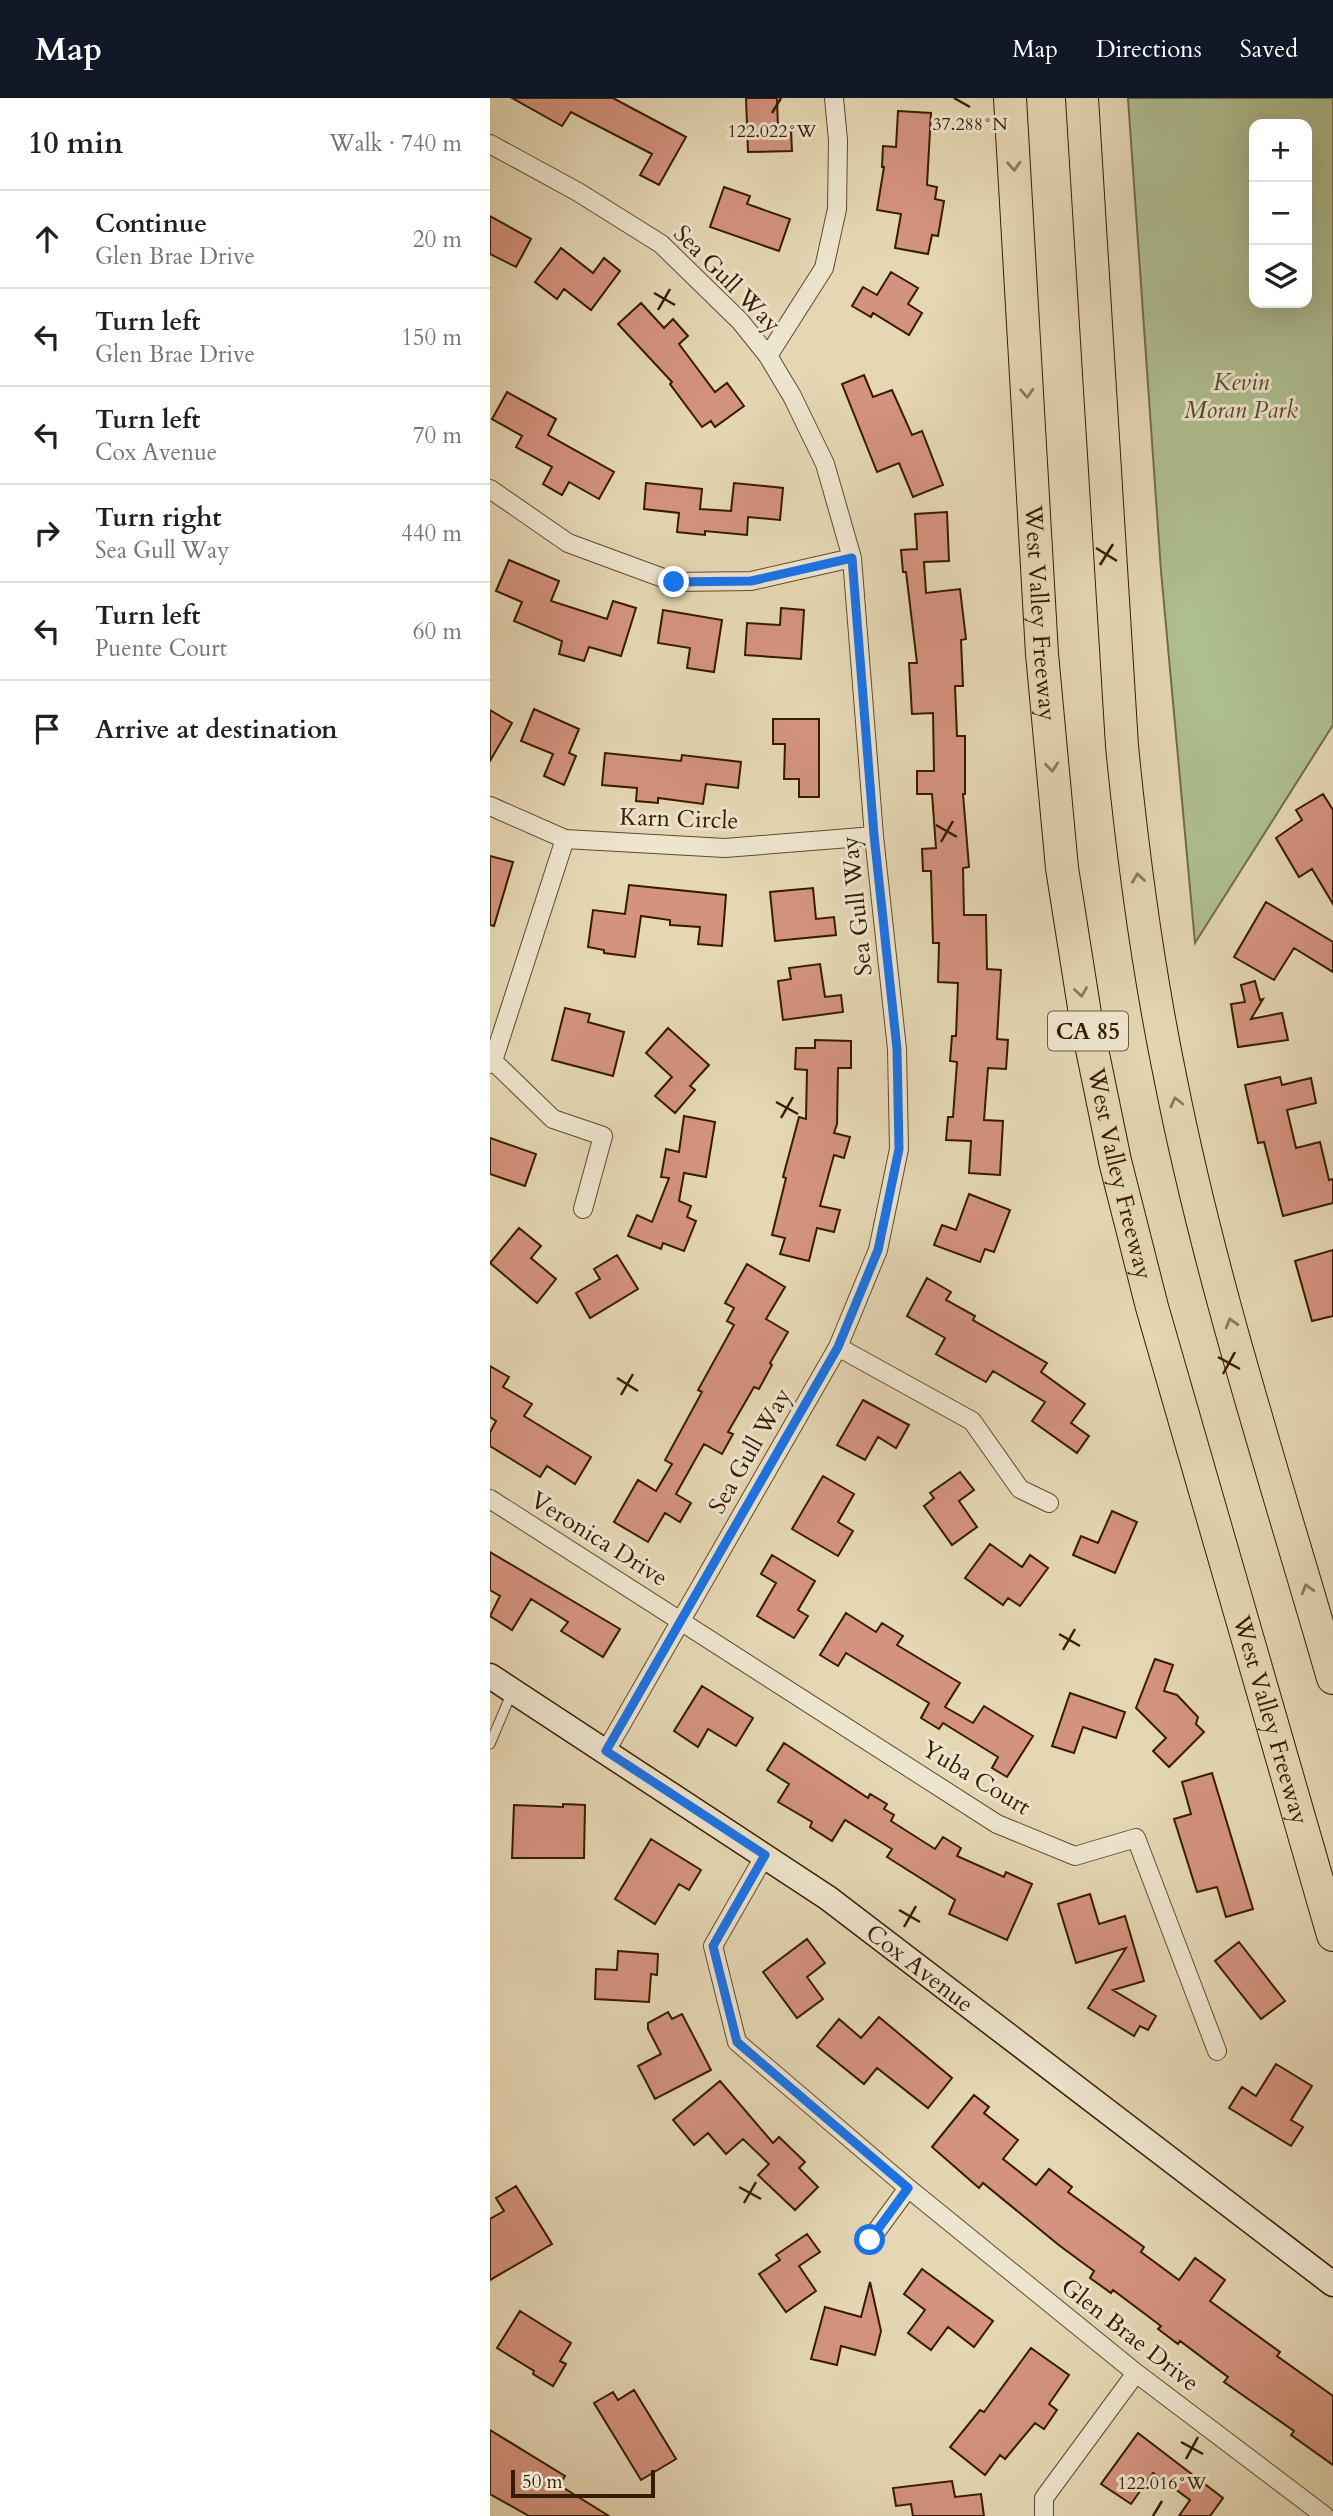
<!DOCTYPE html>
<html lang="en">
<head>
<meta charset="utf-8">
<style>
  :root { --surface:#fff; --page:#f2f2f2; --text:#202124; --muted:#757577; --line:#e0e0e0; --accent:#111827 }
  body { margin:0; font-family:Cardo,serif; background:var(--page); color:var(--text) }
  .controls { position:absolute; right:21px; top:21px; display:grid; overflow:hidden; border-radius:14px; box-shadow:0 7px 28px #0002 }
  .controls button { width:63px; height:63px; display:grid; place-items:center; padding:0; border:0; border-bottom:2px solid var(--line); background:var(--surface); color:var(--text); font:35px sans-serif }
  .scale { position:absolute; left:21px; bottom:18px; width:144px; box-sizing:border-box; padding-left:7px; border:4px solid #371b00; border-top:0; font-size:19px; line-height:24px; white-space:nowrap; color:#371b00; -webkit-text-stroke:5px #eee5ce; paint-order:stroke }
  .stop { position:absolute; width:21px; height:21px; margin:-16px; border:5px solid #1a73e8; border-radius:50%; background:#fff }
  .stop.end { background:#1a73e8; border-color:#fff; box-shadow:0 2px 7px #0008 }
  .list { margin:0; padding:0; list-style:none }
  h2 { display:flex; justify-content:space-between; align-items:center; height:91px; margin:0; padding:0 28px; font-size:30px }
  h2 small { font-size:23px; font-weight:400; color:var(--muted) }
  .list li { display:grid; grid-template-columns:46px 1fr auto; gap:21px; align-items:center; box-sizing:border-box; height:98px; padding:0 28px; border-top:2px solid var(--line) }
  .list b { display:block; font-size:26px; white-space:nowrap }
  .list p { margin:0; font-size:23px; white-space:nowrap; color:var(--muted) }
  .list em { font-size:23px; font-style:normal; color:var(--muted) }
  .icon { flex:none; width:38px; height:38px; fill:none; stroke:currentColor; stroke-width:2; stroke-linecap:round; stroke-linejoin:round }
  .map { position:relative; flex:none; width:843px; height:2418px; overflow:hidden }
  header { display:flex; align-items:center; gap:42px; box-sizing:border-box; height:98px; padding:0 35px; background:var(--accent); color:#fff }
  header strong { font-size:33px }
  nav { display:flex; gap:38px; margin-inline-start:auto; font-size:24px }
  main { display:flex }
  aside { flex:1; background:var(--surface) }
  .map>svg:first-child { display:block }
</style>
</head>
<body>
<header>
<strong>Map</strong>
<nav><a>Map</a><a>Directions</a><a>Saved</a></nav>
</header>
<main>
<aside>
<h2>10 min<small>Walk · 740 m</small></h2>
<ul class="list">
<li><svg class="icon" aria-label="ahead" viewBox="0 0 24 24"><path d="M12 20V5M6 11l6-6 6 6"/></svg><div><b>Continue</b><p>Glen Brae Drive</p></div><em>20 m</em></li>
<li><svg class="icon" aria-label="left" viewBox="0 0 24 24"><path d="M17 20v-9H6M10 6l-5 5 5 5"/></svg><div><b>Turn left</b><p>Glen Brae Drive</p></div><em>150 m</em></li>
<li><svg class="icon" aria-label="left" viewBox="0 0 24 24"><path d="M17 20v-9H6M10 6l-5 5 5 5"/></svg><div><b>Turn left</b><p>Cox Avenue</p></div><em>70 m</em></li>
<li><svg class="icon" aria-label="right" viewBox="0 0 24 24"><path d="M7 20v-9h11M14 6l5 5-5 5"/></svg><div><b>Turn right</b><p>Sea Gull Way</p></div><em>440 m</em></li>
<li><svg class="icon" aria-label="left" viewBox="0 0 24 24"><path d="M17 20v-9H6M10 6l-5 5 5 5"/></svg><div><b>Turn left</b><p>Puente Court</p></div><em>60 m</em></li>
<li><svg class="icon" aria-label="arrive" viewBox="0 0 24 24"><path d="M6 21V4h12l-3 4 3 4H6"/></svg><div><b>Arrive at destination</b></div></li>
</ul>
</aside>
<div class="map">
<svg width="843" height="2418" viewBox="0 0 843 2418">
  <rect width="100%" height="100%" fill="#e5d7b4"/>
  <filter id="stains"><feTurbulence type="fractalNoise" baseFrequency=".00286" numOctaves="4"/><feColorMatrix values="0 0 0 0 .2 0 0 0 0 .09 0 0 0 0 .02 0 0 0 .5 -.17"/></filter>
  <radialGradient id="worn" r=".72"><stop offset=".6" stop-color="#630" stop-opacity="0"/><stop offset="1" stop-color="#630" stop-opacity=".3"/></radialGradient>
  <path fill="#afbf91" stroke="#736d48" stroke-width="2" fill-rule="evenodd" d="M638,0H843V627L705,845L671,473ZM764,26H817V205H764Z"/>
  <path fill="#d4937e" stroke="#371b00" stroke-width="2" d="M22,0H123L196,39L169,87L150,77L162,56L81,14L72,28Z
    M256,0H287L288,31H301L302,53L258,54Z
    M408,13L441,15L437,87L447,89L445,101L454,103L448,138L442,137L438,156L405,150L411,116L387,112L394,69H392L393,48L406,49Z
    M234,89L260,98L257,106L300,121L289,153L220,129Z
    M0,118L41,141L26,169L0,156Z
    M71,150L103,175L114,160L130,173L101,212L74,191L67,201L45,184Z
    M401,174L428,190L418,206L432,215L419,237L383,215L381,219L362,208L373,189L387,197Z
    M151,205L174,230L183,221L198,238L189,246L225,294L237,285L254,308L225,329L221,323L212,329L180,286L182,284L128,226Z
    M374,277L383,299L402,292L422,337L432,333L453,387L423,399L409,365L387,374L352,286Z
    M17,294L66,321L58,337L124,374L109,401L79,384L72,397L53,386L62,369L26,349L32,338L2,321Z
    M156,385L212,391L210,411L241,413L244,385L293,390L290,422L258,419L257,437L215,433V437L187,434L189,415L154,411Z
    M457,414L459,463L434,464L436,495L470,491L476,541L471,542L473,588H465L467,638H475V696H473L479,769L473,770L474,817H496L497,871L511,872L507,941L518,942L516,971L498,970L494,1022L513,1023L510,1077L479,1075L481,1043L456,1042L458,1019H463L467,964L460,963L462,938H466L468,885L448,884L449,845H443L441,773H433L432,751L446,750L442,696H427V673H444L443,615L422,616L419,565H427L416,474H413L411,452L427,451L425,416Z
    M19,462L69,483L61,503L117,521L123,503L146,510L131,558L99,549L94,563L69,556L72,543L24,523L32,504L6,493Z
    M291,510L314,512L311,561L255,557L257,525L290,527Z
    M173,512L232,522L224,574L197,570L200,550L168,545Z
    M44,611L89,631L79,655L86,658L74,687L54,678L63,656L31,643Z
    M0,612L22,625L0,663Z
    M283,621H329V699H309V681H294L295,646H283Z
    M115,655L191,663L192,657L251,664L248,690L216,686L213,706L168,700V705L146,703L147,690L112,687Z
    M833,696L843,712V806L822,771L809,779L786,740L812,722L806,712Z
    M0,758L23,764L4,828L0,827Z
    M139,787L236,797L232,848L208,846L210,829L180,827V822L151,818L145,859L114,855V852L98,849L103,812L135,816Z
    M323,790L326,821L344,819L346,837L285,843L280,794Z
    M776,804L843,844V874L804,850L784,882L744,859Z
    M330,866L335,899L351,897L353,914L293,922L288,883L301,881L299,870Z
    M765,883L770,902L773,901L761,921L792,915L798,942L748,949L741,906L755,904L751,887Z
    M75,910L100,916L98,924L134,934L123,978L62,962Z
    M178,930L219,967L200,988L205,992L185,1015L165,998L182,979L156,955Z
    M325,942L361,943V970H348L347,1026L344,1035L360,1039L354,1060L344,1057L330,1108L350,1112L344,1134L327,1130L319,1163L290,1156L295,1140L282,1137L296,1080L293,1079L309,1019L316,1021L317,972L305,971L306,950H325Z
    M790,979L792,987L821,980L826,1005L797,1012L806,1050L830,1044L839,1082L843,1081V1105L793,1118L774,1044L768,1045L755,987Z
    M194,1018L225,1024L216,1079L194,1075L189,1103L201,1108L197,1119L206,1123L194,1153L173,1145L171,1151L138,1138L147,1117L162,1124L179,1080L171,1079L176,1051L189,1054Z
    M0,1040L46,1056L35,1088L0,1076Z
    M479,1096L520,1112L504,1154L495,1151L490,1164L444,1147L452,1127L466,1132Z
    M29,1130L51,1148L41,1160L66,1181L47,1205L0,1165Z
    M843,1152V1218L822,1223L805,1163Z
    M127,1157L148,1191L100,1220L86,1195L110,1181L104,1171Z
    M257,1166L295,1189L276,1221L298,1234L280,1265L282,1267L269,1291L264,1289L238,1334L243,1336L232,1356L214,1346L186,1396L201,1405L190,1424L175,1415L158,1444L124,1424L148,1382L166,1393L182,1366L175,1362L212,1294L208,1292L244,1227L237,1223L244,1210L235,1205Z
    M437,1180L461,1194L456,1202L485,1218L483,1222L557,1265L551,1274L595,1306L581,1325L599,1338L587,1355L542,1323L555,1304L503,1273L496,1284L446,1256L455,1240L417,1218Z
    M0,1268L19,1279L13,1289L42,1306L34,1318L101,1359L85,1386L57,1368L50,1379L0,1348V1334L6,1323L0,1319Z
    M373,1302L419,1327L406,1350L388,1339L375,1362L347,1347Z
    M470,1374L484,1392L469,1403L487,1429L462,1447L434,1408L444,1400L440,1395Z
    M333,1378L364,1396L348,1424L363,1433L348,1458L302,1431Z
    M622,1413L647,1424L625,1475L583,1457L591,1438L608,1445Z
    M500,1446L532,1469L540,1457L558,1470L530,1508L518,1500L513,1507L475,1480Z
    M0,1454L130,1531L113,1559L71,1533L78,1524L41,1501L22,1532L0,1518L10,1498L0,1492Z
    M282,1457L325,1483L308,1512L318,1518L304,1540L267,1518L286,1485L271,1476Z
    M356,1515L386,1534L392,1525L413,1538L407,1547L470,1585L455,1609L483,1625L494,1608L543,1638L517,1679L502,1670L508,1659L453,1625L449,1631L431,1620L439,1605L356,1555L348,1568L330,1557Z
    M665,1561L683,1567L674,1593L687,1597L708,1619L706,1626L714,1634L679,1669L663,1653L676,1640L646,1610Z
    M212,1588L263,1620L246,1648L218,1631L208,1649L184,1633Z
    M580,1595L635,1614L626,1640L593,1629L584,1655L562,1648Z
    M294,1645L378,1700L380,1696L397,1706L394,1711L404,1717L401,1723L445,1751L453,1739L471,1750L467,1758L514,1779L516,1774L542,1786L517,1842L459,1816L465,1802L397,1759L402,1751L355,1722L342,1743L320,1729L322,1724L288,1704L299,1686L277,1672Z
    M722,1675L763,1811L736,1819L727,1789L707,1794L684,1721L701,1716L692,1684Z
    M73,1706L95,1707L94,1760H22L24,1707L73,1709Z
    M161,1741L211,1772L199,1792L189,1786L165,1826L125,1801Z
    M600,1796L609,1826L635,1818L654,1883L623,1892L666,1918L658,1932L650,1928L644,1938L598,1910L636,1850L586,1865L568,1806Z
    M317,1841L335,1865L317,1879L333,1901L307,1920L273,1874Z
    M749,1844L795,1903L771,1921L725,1863Z
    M128,1853L168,1856L167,1877L161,1876L159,1904L105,1901L106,1871L127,1872Z
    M178,1914L182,1921L192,1916L221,1972L165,2001L148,1968L171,1956L158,1931V1925Z
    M389,1919L462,1980L438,2010L387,1970L374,1986L327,1948L349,1921L371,1940Z
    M786,1966L822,1988L801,2022L813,2029L801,2048L739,2010L752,1989L766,1998Z
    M230,1983L283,2045L289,2039L315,2064L309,2070L328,2089L305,2112L268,2077L279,2066L253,2041L236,2056L218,2035L204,2047L183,2022Z
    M484,1997L499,2009L494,2015L528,2042L513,2061L546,2087L559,2071L582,2089L578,2094L654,2149L651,2154L689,2182L705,2160L735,2182L720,2203L790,2254L787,2258L843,2298V2367L801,2337L804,2333L734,2284L738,2279L690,2243L688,2246L668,2231L671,2228L623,2192L621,2195L600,2180L604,2173L570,2148L493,2085L489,2090L442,2049Z
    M26,2088L62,2146L0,2182V2121L14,2113L6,2100Z
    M317,2136L330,2154L309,2168L326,2193L296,2214L269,2176L290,2162L286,2157Z
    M432,2171L503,2223L484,2249L458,2229L441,2252L418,2235L435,2212L414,2196Z
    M380,2184L391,2233L385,2257L351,2248L347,2267L321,2261L335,2209L371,2219Z
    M30,2213L81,2245L70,2263L76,2266L63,2288L43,2276L44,2273L7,2250Z
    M541,2250L579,2277L559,2306L567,2312L554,2331L545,2325L515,2361L510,2357L495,2377L460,2349L490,2312L494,2314Z
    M144,2292L186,2361L151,2382L104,2305L123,2294L128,2302Z
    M0,2332L75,2378L69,2387L119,2418H39L0,2396Z
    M648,2335L733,2400L720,2418H689L700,2402L663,2375L641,2406L611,2386Z
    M462,2383L465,2399L491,2396L494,2418H423L421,2406L406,2408L403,2390Z"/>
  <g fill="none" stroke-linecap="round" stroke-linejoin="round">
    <defs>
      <path id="lane" d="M0,1646L22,1594"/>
      <path id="street" d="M0,46L88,94L171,146L250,223L278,258L302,298L335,366L362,460L384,738L407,951L409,1051L388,1152L348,1249L116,1653
        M278,258L334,170L347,111L348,42L344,0
        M0,391L78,445L184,484L261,483L362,460
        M0,708L75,741L235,750L384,738
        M3,963L63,1021L113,1038L93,1111
        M0,966L3,963L75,741
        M348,1249L482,1323L530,1391L559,1405
        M0,1401L507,1726L585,1758L646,1740L727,1953
        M275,1757L223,1848L247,1944L418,2090L646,2275L835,2418
        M380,2142L418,2090
        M554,2418V2400L646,2275"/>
      <g id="secondary">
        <path id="s1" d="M0,1578L338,1800L843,2186"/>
      </g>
      <g id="highway">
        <path id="s2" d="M520,0L552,556L572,770L596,922L625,1063L662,1209L843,1837"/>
        <path d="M592,0L632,648C643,760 658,872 681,983C721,1185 786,1382 843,1580"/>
      </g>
    </defs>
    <use href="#lane" stroke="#624a2d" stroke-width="11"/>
    <use href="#street" stroke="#624a2d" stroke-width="20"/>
    <use href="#secondary" stroke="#371b00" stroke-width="27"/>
    <use href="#highway" stroke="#371b00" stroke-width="34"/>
    <use href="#lane" stroke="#eee5ce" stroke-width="9"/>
    <use href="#street" stroke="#eee5ce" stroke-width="18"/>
    <use href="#secondary" stroke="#eee5ce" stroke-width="24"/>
    <use href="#highway" stroke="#e5d7b4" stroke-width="32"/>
  </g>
  <defs><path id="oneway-chevron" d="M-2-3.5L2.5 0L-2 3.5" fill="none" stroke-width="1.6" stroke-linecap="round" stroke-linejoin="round" transform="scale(1.75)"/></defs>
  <g stroke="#8e795a">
    <use href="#oneway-chevron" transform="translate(524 68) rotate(87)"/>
    <use href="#oneway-chevron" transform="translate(537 295) rotate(87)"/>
    <use href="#oneway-chevron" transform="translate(562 669) rotate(84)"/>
    <use href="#oneway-chevron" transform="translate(648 780) rotate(-98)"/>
    <use href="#oneway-chevron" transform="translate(591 894) rotate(81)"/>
    <use href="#oneway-chevron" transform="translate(686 1004) rotate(-103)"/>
    <use href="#oneway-chevron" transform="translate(741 1225) rotate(-106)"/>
    <use href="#oneway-chevron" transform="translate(817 1491) rotate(-106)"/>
  </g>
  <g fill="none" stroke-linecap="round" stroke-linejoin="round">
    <path stroke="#1a73e8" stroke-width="9" d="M184,484L261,483L362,460L384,737L407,951L409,1051L388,1152L348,1249L116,1653L275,1757L223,1848L247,1944L418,2090L380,2142"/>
  </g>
  <path fill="none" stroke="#371b00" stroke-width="2.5" d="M464,0L480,9M282,15L291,0M164,195L185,207M168,212L180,191M606,450L627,463M610,467L623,446M446,727L467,739M451,744L463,723M286,1004L308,1016M291,1020L303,999M728,1259L750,1271M733,1276L745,1254M127,1280L148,1293M131,1297L143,1276M569,1536L590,1548M573,1552L585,1531M409,1812L430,1824M414,1829L426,1808M249,2089L271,2101M254,2105L266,2084M691,2344L713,2356M696,2361L708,2339M663,2418L672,2403"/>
  <g text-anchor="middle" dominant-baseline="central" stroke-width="6" stroke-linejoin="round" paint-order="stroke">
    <rect fill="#eee5ce" stroke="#6e583e" stroke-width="2" x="558" y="913.5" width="80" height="39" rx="5"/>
    <g font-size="23" font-weight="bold" fill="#371b00">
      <text x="598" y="933">CA 85</text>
    </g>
    <g font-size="24" fill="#371b00" stroke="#eee5ce">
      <text transform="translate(237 181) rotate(45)">Sea Gull Way</text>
      <text stroke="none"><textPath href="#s2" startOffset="516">West Valley Freeway</textPath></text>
      <text transform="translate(189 721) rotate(2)">Karn Circle</text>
      <text transform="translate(367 808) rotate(-96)">Sea Gull Way</text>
      <text stroke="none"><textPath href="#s2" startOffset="1083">West Valley Freeway</textPath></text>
      <text transform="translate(260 1353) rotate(-60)">Sea Gull Way</text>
      <text transform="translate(109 1441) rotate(32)">Veronica Drive</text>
      <text stroke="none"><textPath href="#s2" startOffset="1650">West Valley Freeway</textPath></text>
      <text transform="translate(486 1680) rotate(31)">Yuba Court</text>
      <text stroke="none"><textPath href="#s1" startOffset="520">Cox Avenue</textPath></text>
      <text transform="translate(640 2237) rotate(38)">Glen Brae Drive</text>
    </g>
    <g font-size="24" font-style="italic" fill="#5b4c2c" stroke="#eee5ce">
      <text x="751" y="284">Kevin<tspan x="751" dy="28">Moran Park</tspan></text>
    </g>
  </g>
  <g font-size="18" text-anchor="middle" fill="#371b00" stroke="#eee5ce" stroke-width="6" stroke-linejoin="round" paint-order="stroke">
    <text x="480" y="32">37.288°N</text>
    <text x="282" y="39">122.022°W</text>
    <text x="672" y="2391">122.016°W</text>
  </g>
  <rect width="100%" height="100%" filter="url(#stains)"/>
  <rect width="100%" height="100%" fill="url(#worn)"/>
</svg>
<div class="controls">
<button>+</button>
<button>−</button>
<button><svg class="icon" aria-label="layers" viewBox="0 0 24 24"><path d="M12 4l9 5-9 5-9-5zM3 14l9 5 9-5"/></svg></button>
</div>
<div class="scale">50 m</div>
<div class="stop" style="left:380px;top:2142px"></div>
<div class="stop end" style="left:184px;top:484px"></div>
</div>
</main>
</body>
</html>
